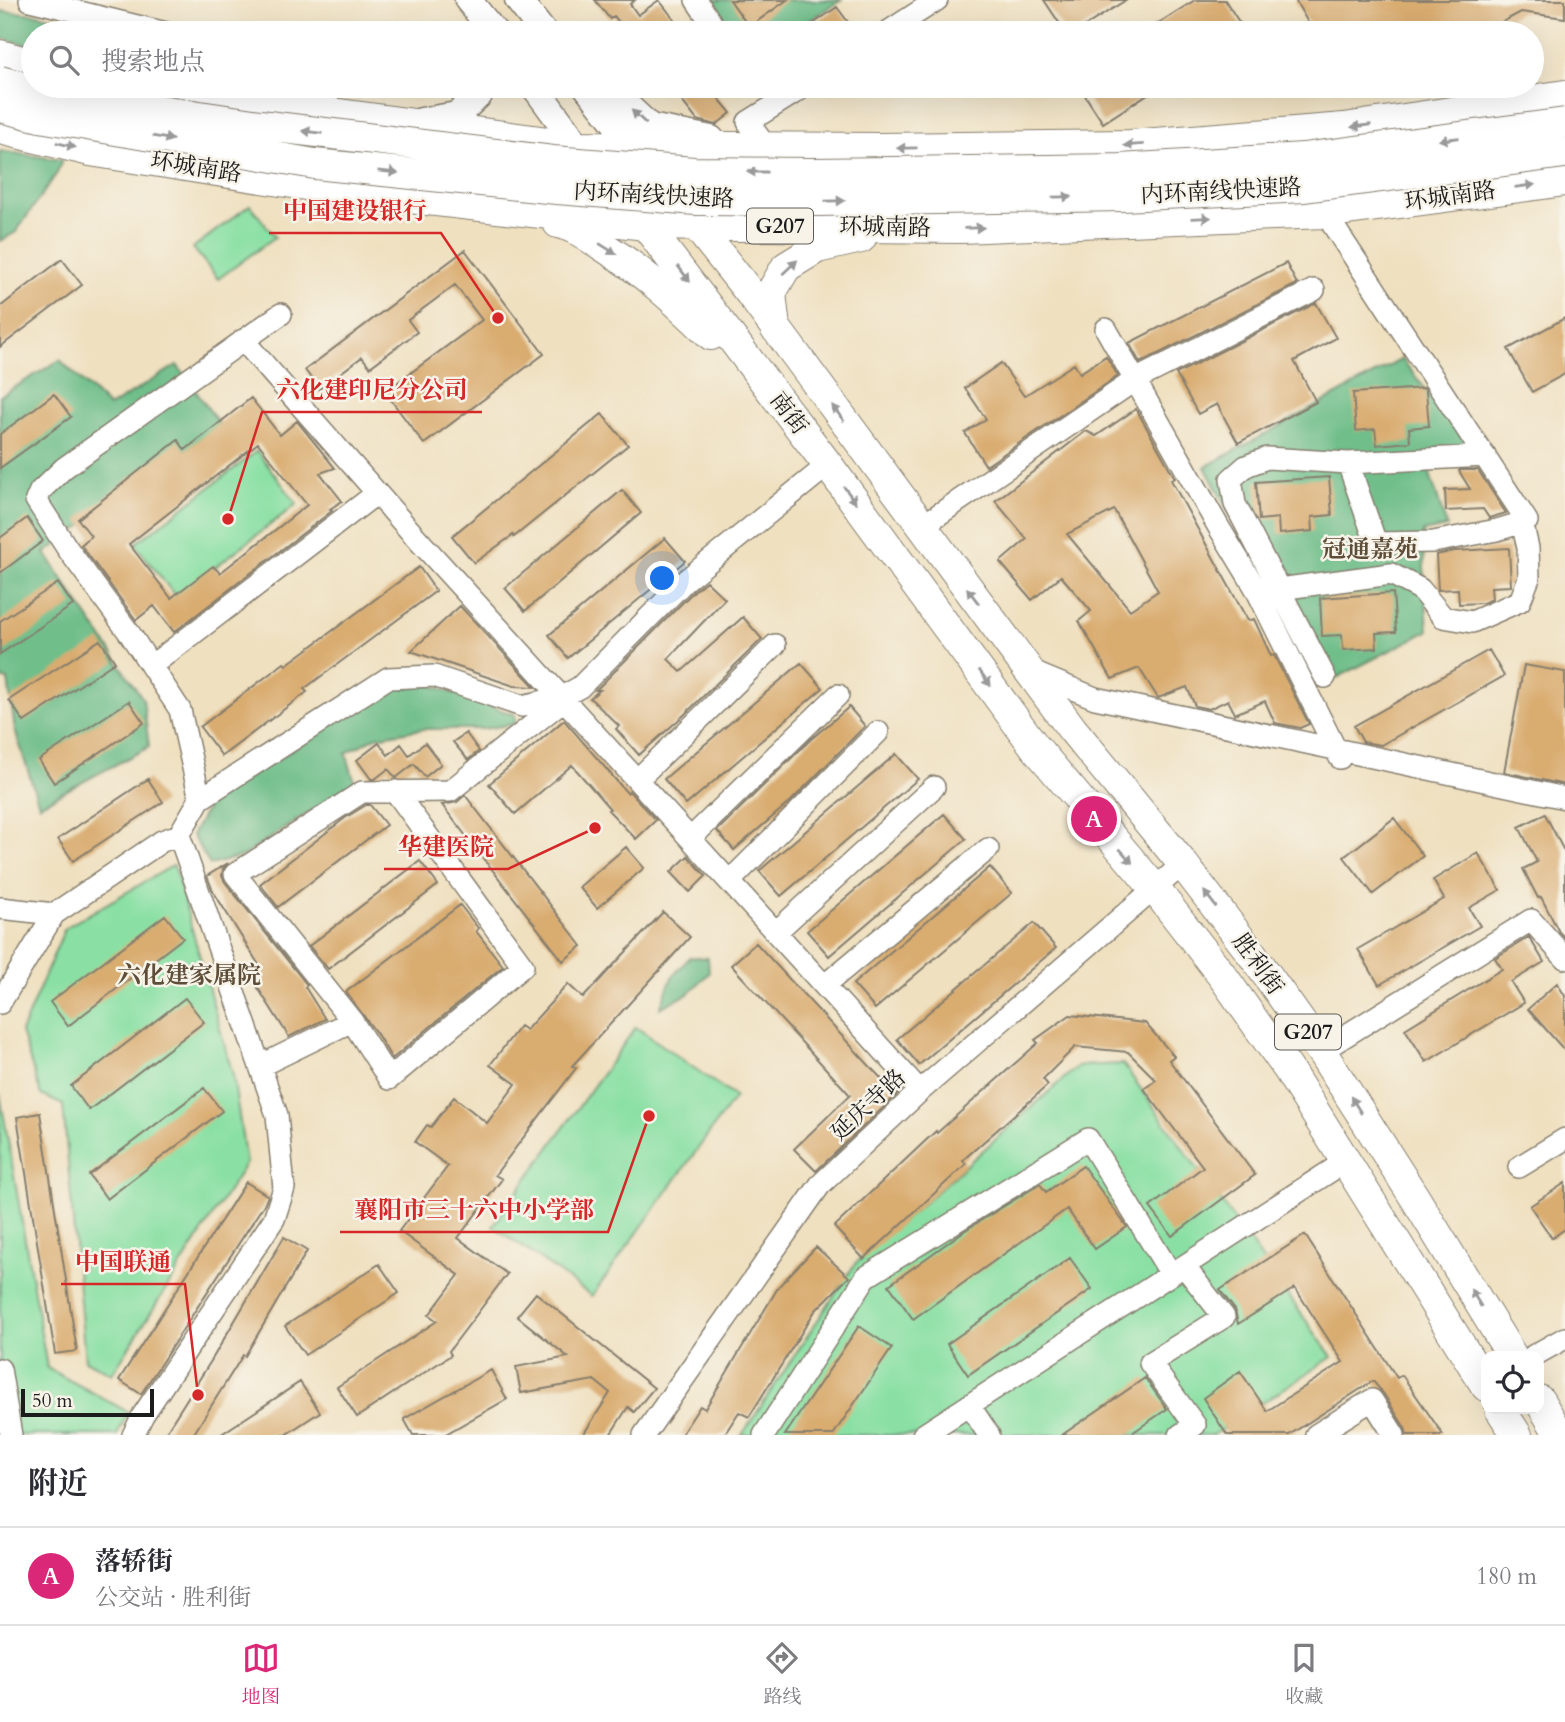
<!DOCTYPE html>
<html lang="zh">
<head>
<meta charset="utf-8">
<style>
  :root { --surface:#fff; --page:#f2f2f3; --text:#2b2b33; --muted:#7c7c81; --line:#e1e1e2; --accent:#db2777 }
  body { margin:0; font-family:Cardo,"Noto Serif SC",serif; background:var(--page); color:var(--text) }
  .controls { position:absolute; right:21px; bottom:21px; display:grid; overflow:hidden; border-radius:14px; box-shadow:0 7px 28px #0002 }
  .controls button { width:63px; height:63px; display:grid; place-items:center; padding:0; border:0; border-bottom:2px solid var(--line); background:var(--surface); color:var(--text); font:35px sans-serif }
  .scale { position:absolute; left:21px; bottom:18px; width:133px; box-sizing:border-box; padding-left:7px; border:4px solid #1c1c1c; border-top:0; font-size:19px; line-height:24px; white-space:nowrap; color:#1c1c1c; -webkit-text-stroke:5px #f7f3e8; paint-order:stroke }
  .you { position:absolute; left:663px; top:579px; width:24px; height:24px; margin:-18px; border:5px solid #fff; border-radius:50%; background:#1a73e8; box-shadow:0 0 0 10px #1a73e833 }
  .badge { display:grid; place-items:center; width:46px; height:46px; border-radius:50%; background:var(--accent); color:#fff; font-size:23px; font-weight:700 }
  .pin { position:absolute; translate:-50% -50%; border:4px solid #fff; box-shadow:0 2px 7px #0006 }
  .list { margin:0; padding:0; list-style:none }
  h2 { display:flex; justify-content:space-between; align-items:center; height:91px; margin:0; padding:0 28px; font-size:30px }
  h2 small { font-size:23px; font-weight:400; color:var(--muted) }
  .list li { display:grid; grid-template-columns:46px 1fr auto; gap:21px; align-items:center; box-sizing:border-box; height:98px; padding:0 28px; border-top:2px solid var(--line) }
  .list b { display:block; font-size:26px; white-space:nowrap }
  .list p { margin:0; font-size:23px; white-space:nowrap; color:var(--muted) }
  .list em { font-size:23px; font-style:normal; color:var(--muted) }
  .icon { flex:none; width:38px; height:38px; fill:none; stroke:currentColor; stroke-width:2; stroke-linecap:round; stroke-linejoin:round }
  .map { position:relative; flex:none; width:1565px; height:1435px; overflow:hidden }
  .search { position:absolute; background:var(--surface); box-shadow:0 7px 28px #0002; left:21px; right:21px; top:21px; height:77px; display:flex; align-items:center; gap:18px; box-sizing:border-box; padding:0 24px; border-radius:38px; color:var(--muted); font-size:26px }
  .sheet { height:189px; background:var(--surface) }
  nav { display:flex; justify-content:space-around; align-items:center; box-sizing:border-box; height:98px; border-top:2px solid var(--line); background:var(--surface); font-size:19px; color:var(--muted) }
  nav a { display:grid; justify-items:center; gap:4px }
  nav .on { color:var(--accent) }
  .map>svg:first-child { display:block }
</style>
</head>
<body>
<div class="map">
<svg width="1565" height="1435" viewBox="0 0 1565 1435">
  <rect width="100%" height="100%" fill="#f7f3e8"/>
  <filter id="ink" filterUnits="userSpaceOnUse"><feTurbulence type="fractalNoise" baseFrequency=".0143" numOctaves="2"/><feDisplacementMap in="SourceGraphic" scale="14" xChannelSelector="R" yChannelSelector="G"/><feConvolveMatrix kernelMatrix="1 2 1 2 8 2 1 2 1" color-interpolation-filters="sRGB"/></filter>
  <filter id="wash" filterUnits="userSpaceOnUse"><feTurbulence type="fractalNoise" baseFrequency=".00686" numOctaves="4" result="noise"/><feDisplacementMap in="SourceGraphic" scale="28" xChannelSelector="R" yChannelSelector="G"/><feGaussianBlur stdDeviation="1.57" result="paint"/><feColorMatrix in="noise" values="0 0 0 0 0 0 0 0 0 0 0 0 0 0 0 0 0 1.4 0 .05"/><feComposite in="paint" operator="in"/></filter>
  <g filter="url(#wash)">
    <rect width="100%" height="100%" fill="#efe0c0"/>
    <path fill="#8ae0a4" stroke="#537e60" stroke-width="2" d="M250,205L275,237L218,279L193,248Z
      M257,451L297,504L176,597L135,544Z
      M174,865L233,1075L246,1163L112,1374L85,1360L63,1105L41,1095L21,1032L65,928Z
      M636,1027L735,1097L592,1296L493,1226Z
      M1123,1064L1332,1357L1213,1435H742L855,1264L1078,1066Z
      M0,1094L47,1368L128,1412L117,1435H4L0,1414Z"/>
    <path fill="#6fbe8a" stroke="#466d53" stroke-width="2" d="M706,0H841L791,33H728Z
      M0,11L38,14L109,33H33V46L0,38Z
      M0,151L62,160L57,173L16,232L0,241Z
      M1402,359L1473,451L1429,471L1447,527L1423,532L1424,568L1428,631L1321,686L1205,467Z
      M60,360L109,407L177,365L220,425L45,553L143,699L149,747L39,805L15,730L8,680L0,678V396Z
      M431,685L515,715V724L483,729H422L376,737L346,753L355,782L243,856L210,865L192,835L211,801L387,689Z
      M690,957L708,958L709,973L688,994L660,1008L672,977Z"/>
    <g id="blocks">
      <path fill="#d9ac70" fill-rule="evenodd" d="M595,0H635L630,4L638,15L659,0L685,33H628L614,16L610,19Z
        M730,0H787L749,27Z
        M1044,0H1126L1074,33H1066Z
        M1195,0H1225L1246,33H1143Z
        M1295,0H1565V18L1521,12L1482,33H1314Z
        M837,7L856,33H800Z
        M670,86H728L716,95L731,113L716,125L697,120Z
        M1079,86H1160L1103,123Z
        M465,250L544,354L424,444L385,392L482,320L455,285L408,320L417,332L370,367L362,357L319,389L305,370Z
        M62,259L82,285L0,347V307Z
        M1286,263L1297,284L1140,363L1129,343Z
        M1316,303L1336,338L1294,361L1316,402L1238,443L1217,404L1198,414L1176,374Z
        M1565,318V374L1532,392L1508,349Z
        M1106,356L1118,376L986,466L965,433L986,419L965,388L1001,363L1024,396L1074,364L1080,373Z
        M1424,388L1426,391L1429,426L1409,428L1410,442L1377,445L1375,429L1356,431L1353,393Z
        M54,394L71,417L0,468V434Z
        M251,398L280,435L297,421L335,468L320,473L342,501L330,509L332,511L174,632L154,606L136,620L81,545L91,536L78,519L178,440L185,450ZM258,443L307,505L220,573L213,566L171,598L129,544Z
        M1136,409L1175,478L1171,480L1248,621L1254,619L1271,656L1274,655L1309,724L1300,728L1275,723L1265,701L1235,714L1228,700L1209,709L1195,706L1187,687L1158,698L1139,668L1112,679L1079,621L1091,611L1061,576L1032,600L1000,562L1027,539L995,501L1086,431L1096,436ZM1114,510L1158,591L1130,610L1067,534Z
        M602,414L628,445L514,537L513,535L474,563L452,536Z
        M1460,470H1478L1506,513L1489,518L1483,509L1446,511L1445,490L1470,489L1459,471Z
        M1329,477L1332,515L1312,517L1313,531L1279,534L1278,518L1259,520L1256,482Z
        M622,490L641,513L525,611L505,588Z
        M27,518L43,541L0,573V538Z
        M665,538L685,561L568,658L549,635Z
        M1509,548L1511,586L1491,587L1492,599L1483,603L1459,604L1458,589L1438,590L1436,555L1455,551Z
        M419,567L436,591L304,689L307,692L222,756L200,727L284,663L286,665Z
        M706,581L725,599L668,659L681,672L743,617L762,639L684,715L639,755L616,729L619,726L590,698L600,690H596L695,590Z
        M58,583L73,605L0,654V621Z
        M1393,593L1396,632L1376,633L1377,648L1343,650L1342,635L1322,636L1320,598Z
        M460,606L535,687L514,686L411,651Z
        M100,640L115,662L24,722L9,700Z
        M1489,650L1504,676L1381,745L1363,742L1354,726Z
        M801,663L823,688L686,805L664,779Z
        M1524,665L1565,672V785L1504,772Z
        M129,701L144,723L54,783L39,760Z
        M849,707L865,726L791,801L734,850L717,831L810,740Z
        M564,720L627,793L629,791L656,820L636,839L608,810L610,809L572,765L515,814L489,784Z
        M466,733L479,751L468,760L453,742Z
        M379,743L388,755L401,744L409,755L425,743L441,764L425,777L414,764L396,778L388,769L375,779H371L357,760Z
        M896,754L918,779L781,896L759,871Z
        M148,779L163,802L73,861L58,839Z
        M465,795L582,946L563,961L442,805L457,802Z
        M366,805H370L386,825L278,907L260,884L345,818Z
        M944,814L966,839L829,956L807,931Z
        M1545,814L1565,853V938L1559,932L1541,897L1538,898L1523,869L1537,862L1519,827Z
        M1394,818L1423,856L1373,894L1344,857Z
        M626,847L644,868L597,908L579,887Z
        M1478,853L1500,890L1469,908L1480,926L1379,985L1358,949L1444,899L1433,880Z
        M688,856L706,876L690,892L671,872Z
        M420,861L438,885L328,969L309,946Z
        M228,863L223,869L222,876L225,882L307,985L305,987L325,1019L289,1037L248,972L259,965L213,891L207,876Z
        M990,867L1012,893L875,1009L853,984Z
        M460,905L478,928L476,931L503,966L392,1059L377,1034L346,992Z
        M663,912L690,937L572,1066L576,1068L495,1175L502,1179L458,1238L507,1274L449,1351L451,1355L357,1417L337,1387L437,1321L429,1315L459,1275L399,1231L448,1166L415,1142L427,1125L431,1127L454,1097L487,1123L516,1084L490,1065L520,1026L526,1030L568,984L583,998Z
        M165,915L183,938L68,1026L50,1002Z
        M1034,923L1056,948L919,1065L897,1039Z
        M1529,937L1544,962L1511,982L1524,1003L1426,1062L1405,1029L1502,969L1495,958Z
        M756,943L890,1088L895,1083L902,1090L816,1171L794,1149L850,1095L731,965Z
        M1557,983L1565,996V1051L1528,1009Z
        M185,998L204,1022L89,1110L71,1086Z
        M1070,1015L1145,1023L1174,1056L1169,1060L1255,1175L1172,1236L1150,1207L1203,1167L1144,1089L1156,1080L1128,1052L1075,1047L1043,1079L1048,1085L963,1160L966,1164L864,1259L834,1227L936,1131L937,1133L1038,1043L1035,1040Z
        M204,1088L222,1111L107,1199L89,1175Z
        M40,1113L77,1351L55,1354L17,1117Z
        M1083,1166L1127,1227L1095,1249L1067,1209L913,1319L889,1285L964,1231L1040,1184L1046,1192Z
        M246,1182L268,1196L265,1203L141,1394L119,1380Z
        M1565,1183V1229L1552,1238L1530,1206Z
        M1305,1235L1397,1378L1402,1375L1443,1435H1407L1405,1428L1383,1393L1373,1381L1289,1435H1227L1203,1398L1240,1371L1267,1411L1343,1362L1295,1288L1238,1324L1235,1310L1220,1290Z
        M284,1237L307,1251L245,1356L243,1355L193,1435H164L211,1361Z
        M816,1247L849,1277L815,1311L749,1417L739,1412L724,1435H681L700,1406L705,1409L779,1286Z
        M1070,1258L1092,1289L968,1375L947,1344Z
        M379,1264L399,1293L305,1355L285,1326Z
        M536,1293L654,1388L634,1412L628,1407L610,1435H583L610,1393L594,1380L521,1393L516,1367L568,1357L517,1316Z
        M859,1326L892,1348L833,1435H785Z
        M491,1370L507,1399L444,1435H413L404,1419Z
        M1145,1378L1167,1409L1129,1435H1062Z
        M300,1382L320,1412L285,1435H220Z"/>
    </g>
  </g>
  <g filter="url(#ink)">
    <use href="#blocks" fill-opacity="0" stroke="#867e6e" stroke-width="2"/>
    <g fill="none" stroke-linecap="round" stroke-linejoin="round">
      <defs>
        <path id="minor" d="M30,0L166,33
          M696,0L718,33
          M886,33L937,0
          M296,86L336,111
          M766,147L748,122L805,86
          M1325,213L1527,521L1497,530L1433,542L1376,543L1348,463
          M1106,329L1218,526L1255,587L1340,758
          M243,340L412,533L920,1091
          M922,526L1135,380L1314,290
          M1279,589L1391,574L1420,589L1443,617L1472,622L1520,601L1529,578L1528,548L1522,522
          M151,666L377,493
          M1030,671L1095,698L1565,798
          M1325,677L1235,504L1231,479L1246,466L1267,458L1348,463L1485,456
          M637,780L775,645
          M200,799L180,710L130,634L67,548L36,500L40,491L64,468L281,314
          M691,838L838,695
          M730,881L878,732
          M0,908L54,914
          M776,932L934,787
          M825,985L988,849
          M0,1003L54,914L162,841L179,835L200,799L388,678L434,676L522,706L562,697L580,687L686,580L828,465
          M352,1021L389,1079L523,966L395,791
          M1321,1051L1531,920L1565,958
          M260,1066L352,1021L235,874L362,792L450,791L566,698
          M1519,1167L1565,1139
          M1533,1356L1565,1338
          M0,1369L11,1435
          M969,1405L989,1435
          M133,1435L143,1415L274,1219L284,1188L277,1115L179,835
          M644,1435L820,1185L920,1091L1183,864
          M764,1435L866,1277L1088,1139L1171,1274
          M923,1435L1346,1161
          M1180,1435L1195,1425L1150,1363L1224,1317L1184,1266
          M1316,1435L1372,1400L1394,1435"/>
        <path id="major" d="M468,0L495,33
          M518,0L544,33
          M534,86L578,146
          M586,86L633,146
          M606,86L650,127L711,139
          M421,121L457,115L479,95L480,86"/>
        <path id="highway" d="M0,55L33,64
          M128,86L578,146L878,148L1130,145L1344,128L1565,95
          M0,129L90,151L331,189L646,225L961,228L1325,213L1565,181
          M633,146L750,293L1072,729L1183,864L1252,954L1321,1051L1415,1198L1512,1356
          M638,215L828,465L1035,747L1155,889L1224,978L1288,1069L1486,1386
          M558,223C574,226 587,236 601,245C643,271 676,301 711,335
          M775,328L771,293L786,267L817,248L861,238
          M1539,1400L1560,1435
          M1500,1409L1517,1435"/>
      </defs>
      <use href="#minor" stroke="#867e6e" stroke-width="24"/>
      <use href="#major" stroke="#867e6e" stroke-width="29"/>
      <use href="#highway" stroke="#867e6e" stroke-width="32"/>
      <use href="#minor" stroke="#fff" stroke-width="21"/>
      <use href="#major" stroke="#fff" stroke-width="26"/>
      <use href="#highway" stroke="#fff" stroke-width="30"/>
      <defs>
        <path id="highway-bridge" d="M0,81L46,93L260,125L553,161L694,172L813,173L1120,169L1303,158L1565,123
          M0,107L40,117L315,164L557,189L696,200L818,201L1123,196L1305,187L1565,153"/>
      </defs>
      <use href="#highway-bridge" stroke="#867e6e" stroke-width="32" stroke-linecap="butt"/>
      <use href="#highway-bridge" stroke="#fff" stroke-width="30"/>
    </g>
    <defs><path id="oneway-solid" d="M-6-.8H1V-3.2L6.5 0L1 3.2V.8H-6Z" transform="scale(1.75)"/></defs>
    <g fill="#999">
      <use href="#oneway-solid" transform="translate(639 117) rotate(-137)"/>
      <use href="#oneway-solid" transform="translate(1361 126) rotate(172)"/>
      <use href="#oneway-solid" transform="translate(312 132) rotate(-173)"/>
      <use href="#oneway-solid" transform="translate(163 138) rotate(10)"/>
      <use href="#oneway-solid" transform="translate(1449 139) rotate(172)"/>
      <use href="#oneway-solid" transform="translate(66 145) rotate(14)"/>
      <use href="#oneway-solid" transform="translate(1134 145) rotate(177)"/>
      <use href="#oneway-solid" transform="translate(907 148) rotate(179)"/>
      <use href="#oneway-solid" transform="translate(388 172) rotate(6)"/>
      <use href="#oneway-solid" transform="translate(757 172) rotate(-180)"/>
      <use href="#oneway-solid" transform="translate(1525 186) rotate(-8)"/>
      <use href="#oneway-solid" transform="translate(1062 197) rotate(-1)"/>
      <use href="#oneway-solid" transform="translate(835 201) rotate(-1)"/>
      <use href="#oneway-solid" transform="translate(1201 218) rotate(-2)"/>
      <use href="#oneway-solid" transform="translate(974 228) rotate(-2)"/>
      <use href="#oneway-solid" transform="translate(608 249) rotate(32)"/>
      <use href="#oneway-solid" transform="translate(790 267) rotate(-43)"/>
      <use href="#oneway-solid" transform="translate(684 274) rotate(53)"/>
      <use href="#oneway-solid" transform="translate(838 413) rotate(-126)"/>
      <use href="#oneway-solid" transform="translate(850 495) rotate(54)"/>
      <use href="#oneway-solid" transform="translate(973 596) rotate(-127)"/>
      <use href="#oneway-solid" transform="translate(985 678) rotate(54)"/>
      <use href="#oneway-solid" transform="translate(1126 856) rotate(49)"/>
      <use href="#oneway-solid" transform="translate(1210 899) rotate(-127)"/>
      <use href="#oneway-solid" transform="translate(1356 1105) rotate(-122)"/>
      <use href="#oneway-solid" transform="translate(1476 1298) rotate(-121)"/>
    </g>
  </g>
  <g text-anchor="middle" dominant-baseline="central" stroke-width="5" stroke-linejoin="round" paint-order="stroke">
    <g fill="#f7f3e8" stroke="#5e5c59" stroke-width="2">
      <rect x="747" y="208.5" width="66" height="35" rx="5"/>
      <rect x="1275" y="1014.5" width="66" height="35" rx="5"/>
    </g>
    <g font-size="21" font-weight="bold" fill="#1c1c1c">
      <text x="780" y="226">G207</text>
      <text x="1308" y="1032">G207</text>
    </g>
    <g font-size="23" fill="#1c1c1c" stroke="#f7f3e8">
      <text transform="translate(196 167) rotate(9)">环城南路</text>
      <text transform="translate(1221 191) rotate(-3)">内环南线快速路</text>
      <text transform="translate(654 195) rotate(3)">内环南线快速路</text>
      <text transform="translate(1450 196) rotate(-8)">环城南路</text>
      <text transform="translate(885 227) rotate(1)">环城南路</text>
      <text transform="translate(789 413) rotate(53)">南街</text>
      <text transform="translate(1258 964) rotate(54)">胜利街</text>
      <text transform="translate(868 1105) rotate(-43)">延庆寺路</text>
    </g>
    <g font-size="24" font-weight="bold" fill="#5e4e39" stroke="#f7f3e8">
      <text x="1370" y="549">冠通嘉苑</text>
      <text x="189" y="975">六化建家属院</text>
    </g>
  </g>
  <path fill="none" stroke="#d62828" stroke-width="2.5" d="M498 318L441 233H269M228 519L262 412H482M595 828L508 869H384M649 1116L608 1232H340M198 1395L185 1284H61"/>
  <g fill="#d62828" stroke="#f7f3e8" stroke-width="2.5">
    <circle cx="498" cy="318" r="7"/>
    <circle cx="228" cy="519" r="7"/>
    <circle cx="595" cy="828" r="7"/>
    <circle cx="649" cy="1116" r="7"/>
    <circle cx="198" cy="1395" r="7"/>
  </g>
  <g font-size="24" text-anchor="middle" font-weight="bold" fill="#d62828" stroke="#f7f3e8" stroke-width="5" stroke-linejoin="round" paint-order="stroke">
    <text x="355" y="219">中国建设银行</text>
    <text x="372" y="398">六化建印尼分公司</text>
    <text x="446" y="855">华建医院</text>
    <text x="474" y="1218">襄阳市三十六中小学部</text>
    <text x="123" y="1270">中国联通</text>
  </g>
</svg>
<div class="controls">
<button><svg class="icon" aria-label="locate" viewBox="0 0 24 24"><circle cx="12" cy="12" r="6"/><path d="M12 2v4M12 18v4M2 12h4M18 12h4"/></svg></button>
</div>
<div class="scale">50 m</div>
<div class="you"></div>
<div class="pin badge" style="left:1094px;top:819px">A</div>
<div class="search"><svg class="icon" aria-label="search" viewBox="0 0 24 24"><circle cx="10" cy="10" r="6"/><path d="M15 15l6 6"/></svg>搜索地点</div>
</div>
<section class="sheet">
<h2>附近<small></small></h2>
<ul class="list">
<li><span class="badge">A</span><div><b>落轿街</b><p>公交站 · 胜利街</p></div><em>180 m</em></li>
</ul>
</section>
<nav>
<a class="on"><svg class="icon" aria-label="map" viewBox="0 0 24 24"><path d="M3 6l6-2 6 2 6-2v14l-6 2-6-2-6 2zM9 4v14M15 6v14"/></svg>地图</a>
<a><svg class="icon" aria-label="directions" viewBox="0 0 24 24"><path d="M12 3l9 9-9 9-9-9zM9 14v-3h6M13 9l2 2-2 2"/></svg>路线</a>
<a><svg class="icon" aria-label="saved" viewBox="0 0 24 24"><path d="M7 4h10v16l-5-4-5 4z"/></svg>收藏</a>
</nav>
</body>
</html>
